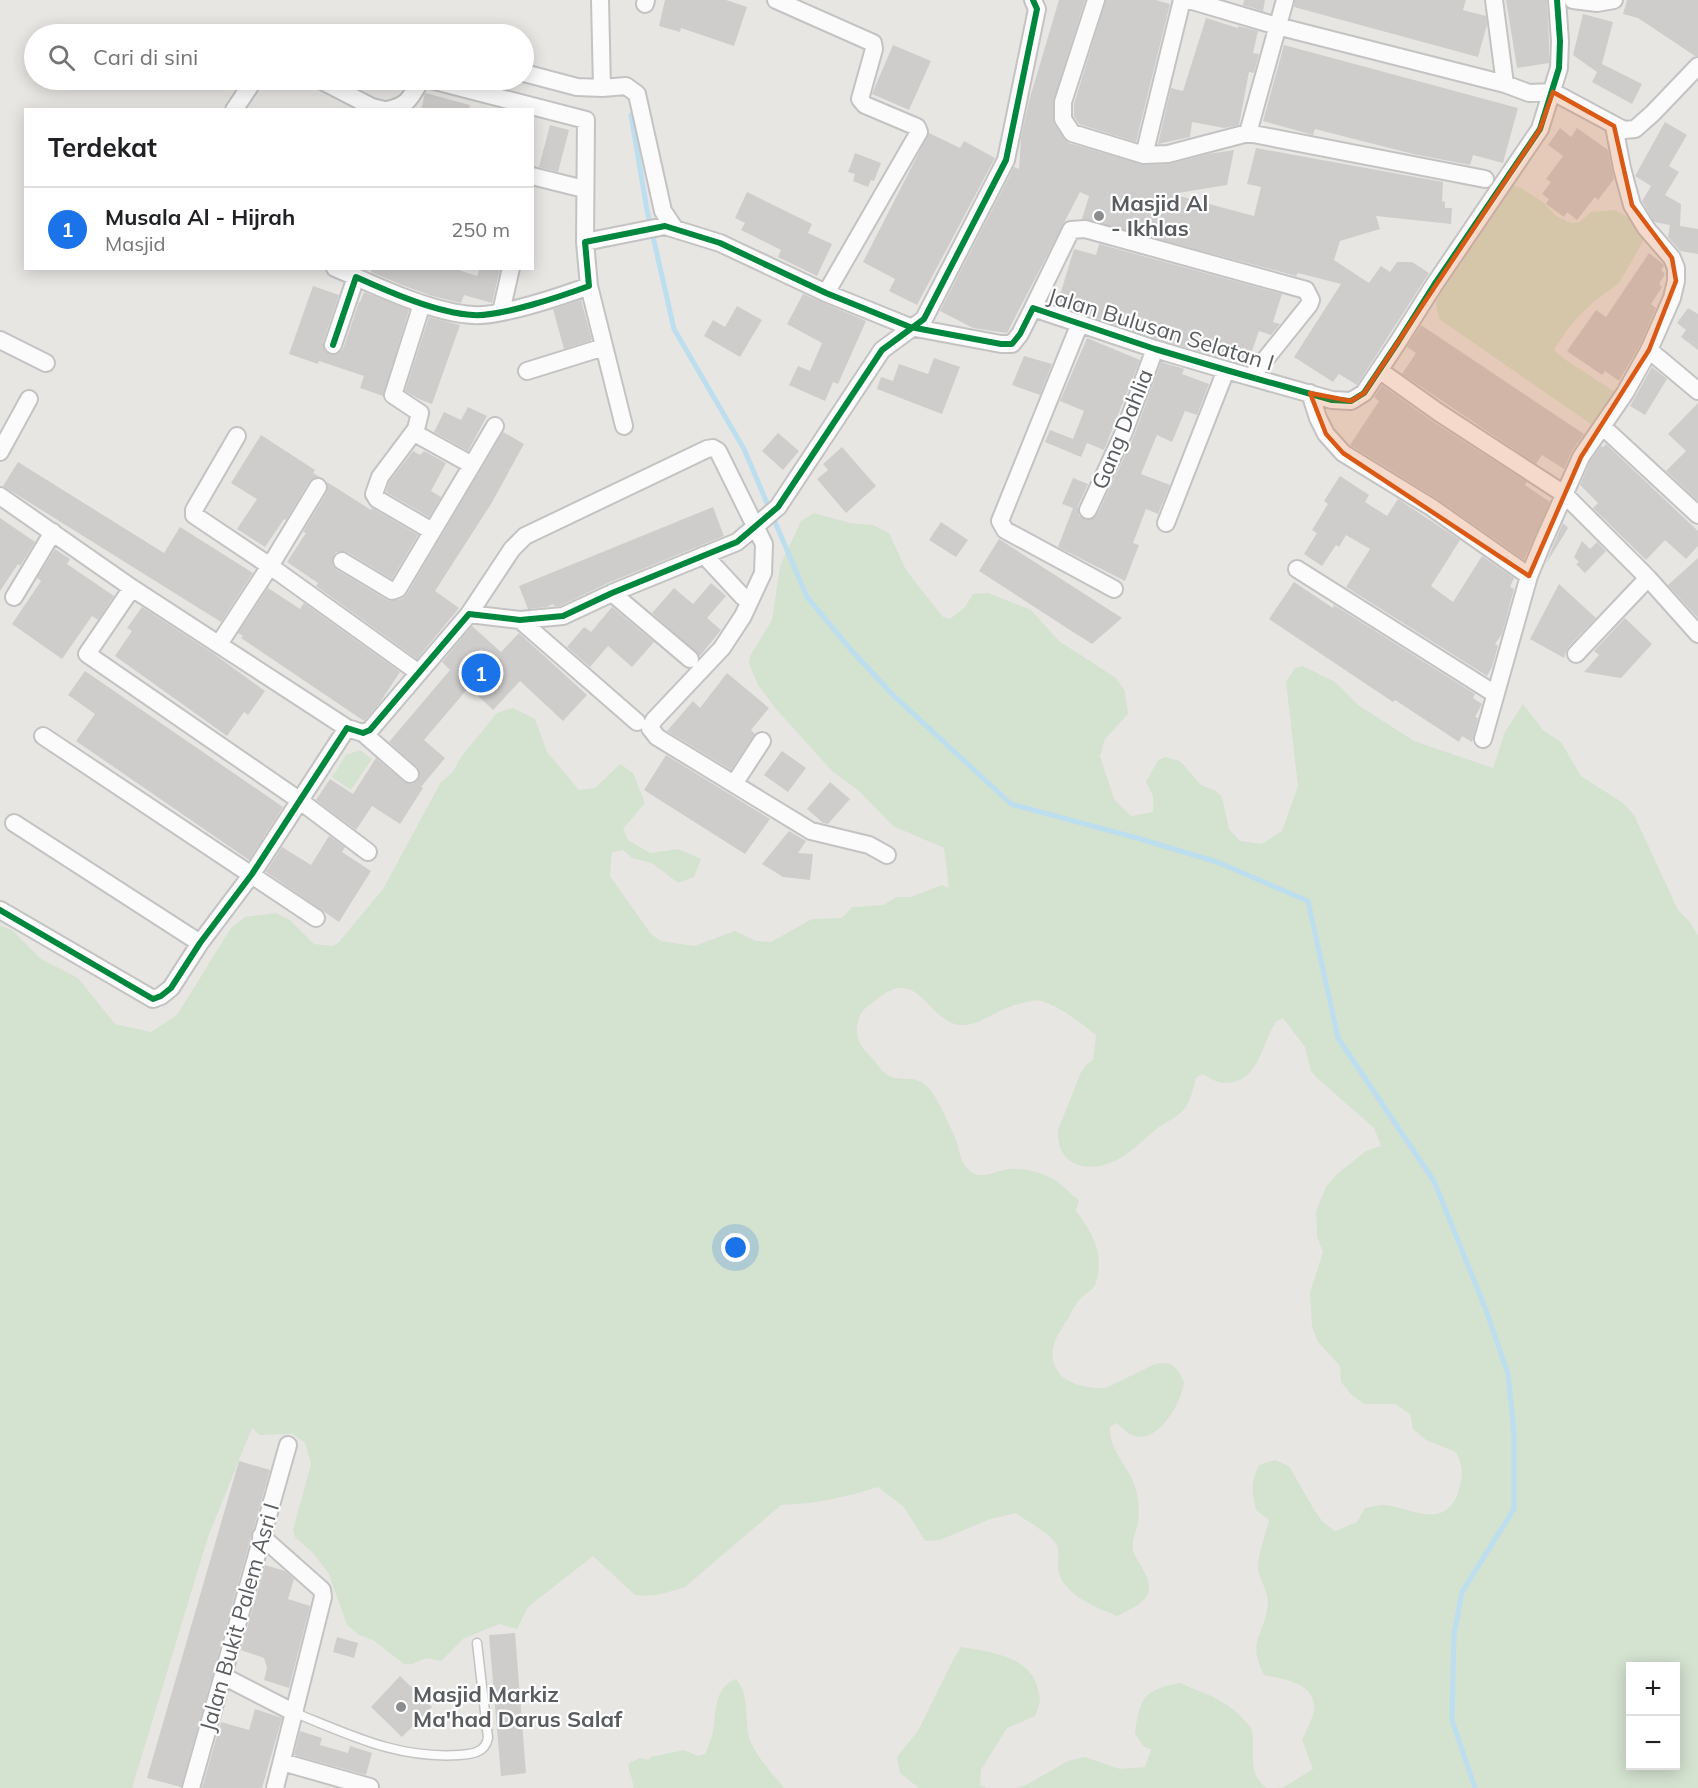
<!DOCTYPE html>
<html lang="id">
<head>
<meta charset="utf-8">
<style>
  :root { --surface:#fff; --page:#f6f6f6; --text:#202124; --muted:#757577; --line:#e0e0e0; --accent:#1a73e8 }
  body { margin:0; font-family:Mulish,sans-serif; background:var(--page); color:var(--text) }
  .controls { position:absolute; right:18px; bottom:18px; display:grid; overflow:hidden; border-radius:0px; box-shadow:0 3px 15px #0003 }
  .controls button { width:54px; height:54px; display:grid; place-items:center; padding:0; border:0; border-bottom:2px solid var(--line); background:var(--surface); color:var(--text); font:30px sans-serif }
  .you { position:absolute; left:736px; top:1248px; width:21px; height:21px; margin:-15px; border:4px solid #fff; border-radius:50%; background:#1a73e8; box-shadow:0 0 0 9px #1a73e833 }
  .badge { display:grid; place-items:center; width:39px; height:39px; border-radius:50%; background:var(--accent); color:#fff; font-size:20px; font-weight:700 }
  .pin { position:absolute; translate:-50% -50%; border:3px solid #fff; box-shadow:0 2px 6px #0006 }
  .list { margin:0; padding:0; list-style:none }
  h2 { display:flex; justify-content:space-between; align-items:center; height:78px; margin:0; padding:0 24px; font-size:26px }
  h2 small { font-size:20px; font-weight:400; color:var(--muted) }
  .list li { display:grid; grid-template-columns:39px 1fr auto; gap:18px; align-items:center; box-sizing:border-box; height:84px; padding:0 24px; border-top:2px solid var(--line) }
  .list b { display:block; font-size:22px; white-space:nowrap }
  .list p { margin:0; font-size:20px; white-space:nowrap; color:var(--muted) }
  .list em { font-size:20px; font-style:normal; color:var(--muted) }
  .icon { flex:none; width:33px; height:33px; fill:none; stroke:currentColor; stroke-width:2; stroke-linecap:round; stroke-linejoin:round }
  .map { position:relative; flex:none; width:1698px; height:1788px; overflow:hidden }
  .search { position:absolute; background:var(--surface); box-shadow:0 3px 15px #0003; left:24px; top:24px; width:510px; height:66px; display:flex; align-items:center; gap:15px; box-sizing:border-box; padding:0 21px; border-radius:33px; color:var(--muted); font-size:22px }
  .panel { position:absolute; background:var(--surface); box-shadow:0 3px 15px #0003; left:24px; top:108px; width:510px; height:162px; border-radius:0px }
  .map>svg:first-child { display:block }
</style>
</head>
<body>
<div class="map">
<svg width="1698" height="1788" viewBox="0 0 1698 1788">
  <rect width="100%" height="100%" fill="#e8e6e3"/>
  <path fill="#d4e2d0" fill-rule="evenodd" d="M1512,185L1521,188L1543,202L1556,216L1571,223L1580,222L1591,212L1616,210L1634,221L1645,238L1619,283L1596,300L1580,315L1567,330L1554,350L1566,360L1615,392L1595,427L1439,319L1436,303L1445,283Z
    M814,513L850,523L873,525L889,533L906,570L943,617L950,619L965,607L973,594L988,593L1031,610L1059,641L1116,678L1125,691L1128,714L1105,739L1100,756L1114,799L1131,816L1153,812V796L1146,782L1158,760L1165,757L1180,761L1201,785L1216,791L1222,797L1229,829L1240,841L1262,844L1282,831L1298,786L1286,682L1295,668L1303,666L1335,682L1358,705L1414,741L1493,768L1505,732L1523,704L1543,730L1561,742L1581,776L1623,803L1634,815L1678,910L1690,922L1698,936V1788H1275L1284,1787L1313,1769L1302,1740C1306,1731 1313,1719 1314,1709C1316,1682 1282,1679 1264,1675C1246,1641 1265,1635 1268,1603C1268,1592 1261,1581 1258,1571C1256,1560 1266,1533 1269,1520L1256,1510C1252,1490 1250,1484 1259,1465L1275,1460L1289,1466L1313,1508L1322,1521L1335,1531L1357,1522L1365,1508C1371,1507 1378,1505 1384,1505C1410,1507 1444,1531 1458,1493C1463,1476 1464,1468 1456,1452L1426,1440L1413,1429L1410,1414L1395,1404H1364L1351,1394L1341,1382L1340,1366L1318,1342L1312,1327L1310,1293L1323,1252L1317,1237L1316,1212L1319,1204L1326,1187L1337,1174L1366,1151L1381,1146L1374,1128L1316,1077L1311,1071L1305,1047L1283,1018L1276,1022C1261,1044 1259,1084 1224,1083C1217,1083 1209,1077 1202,1074L1196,1078C1193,1089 1191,1100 1185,1108C1178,1118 1164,1122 1155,1130C1142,1141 1131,1153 1115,1161C1087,1174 1056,1166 1058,1130L1081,1072L1086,1065L1093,1060L1096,1035C1081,1023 1060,1007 1042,1001C1033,998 1007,1007 998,1012C985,1018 975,1026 960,1025C935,1023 923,986 900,988C888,989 877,999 868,1006C856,1015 853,1034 862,1047C865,1052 871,1056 874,1060C878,1065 882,1071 886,1074C901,1085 915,1070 931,1091C941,1104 947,1121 954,1135C960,1147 959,1163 971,1172C984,1181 997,1169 1010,1169C1026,1168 1045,1173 1058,1182C1066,1188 1071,1195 1079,1200L1076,1211C1091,1231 1104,1252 1097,1279C1095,1290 1087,1292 1080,1299C1075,1304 1071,1313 1068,1319C1056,1336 1045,1354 1059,1373C1068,1385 1092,1389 1106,1388L1155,1364C1171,1360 1178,1367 1184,1382C1182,1402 1159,1443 1135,1436C1128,1435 1122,1427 1116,1423L1110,1427C1109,1450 1128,1466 1135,1486C1138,1495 1140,1513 1138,1522C1136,1532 1132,1539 1133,1549C1134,1556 1140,1563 1143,1570C1160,1598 1138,1605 1117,1616C1098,1608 1065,1596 1059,1573C1056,1562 1062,1550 1054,1541C1044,1530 1028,1522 1016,1513L990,1519L940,1540L925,1541L904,1507L878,1487C846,1497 816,1504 781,1505L685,1587C669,1592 652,1598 635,1595L593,1556L528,1607L517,1629L499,1624L463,1639L441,1661L426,1658L412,1664H404L373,1640L359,1635L347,1625L329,1574L313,1553L295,1537L293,1530L311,1464L305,1443L293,1434L260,1435L252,1428L208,1537L132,1788H0V926L12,930L41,959L78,978L115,1024L151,1032L177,1015L231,928L245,917L276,913L290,920L314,944L333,946L339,942L383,889L441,782L453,772L461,757L497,713L513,708L535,719L547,752L579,790L595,788L620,764L633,773L645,803L623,829L628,840L650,853L678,849L701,859L694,877L678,883L652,863L632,858L623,850L612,852L610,876L651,934L661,941L694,946L735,931L756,941L771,942L812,919L842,918L852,907L884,905L896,897H911L942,885L949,888L944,848L893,826L859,791L832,771L776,709L758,685L749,664L750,656L772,620L780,566L801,521ZM1630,1666H1676V1766H1630Z
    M360,750L372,759L351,790L332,777L346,755Z
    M961,1647C991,1652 1030,1656 1038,1689C1041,1701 1040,1705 1035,1716L1007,1728L981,1770L980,1785L987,1788H919L900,1773L897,1757L918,1731L953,1660Z
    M736,1679C749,1694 745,1714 748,1733C752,1753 772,1772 784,1788H633C634,1779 627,1771 629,1763L640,1758L648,1760L651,1757L684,1750L698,1756L705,1754C708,1747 711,1740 713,1732C716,1712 714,1687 736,1679Z
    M1180,1683C1203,1693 1228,1700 1244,1720C1247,1723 1251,1727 1252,1731C1256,1751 1246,1774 1267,1788H1017L1026,1785L1068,1761L1085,1757L1120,1769L1145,1767L1151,1749L1144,1747L1135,1734C1139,1700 1143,1689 1180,1683Z"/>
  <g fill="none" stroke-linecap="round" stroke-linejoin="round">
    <path stroke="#bcdeee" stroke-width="5" d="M631,115L647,210L674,329L744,449L807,597L852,651L893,695L1011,804L1137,838L1217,862L1308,901L1338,1038L1434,1181L1486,1310L1508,1374L1514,1432V1509L1462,1592L1454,1634L1452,1720L1475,1788"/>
  </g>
  <path fill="#cfcdcc" d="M665,0H726L747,7L734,46L681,28L680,32L659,26Z
    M1059,0H1085L1053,102L1054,124L1064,139L1069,143L1144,165L1170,164L1208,154L1234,150L1227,185L1172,194L1254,216L1261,187L1247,184L1256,148L1443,182L1442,201L1445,202V208H1452L1451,224L1376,216L1380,229L1340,241L1334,260L1369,283L1381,266L1390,272L1397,262H1412L1429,273L1357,385L1339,374L1333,382L1294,357L1341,284L1298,273L1296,276L1082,219L1089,196L1080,192L1007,333L973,328L940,311L1014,167L1019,169L1021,138L1029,101Z
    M1106,0H1156L1170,4L1136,142L1079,124L1074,116V104Z
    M1244,0H1265L1263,11L1243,5Z
    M1295,0H1466L1463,10L1486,16L1487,25L1478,57L1294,7Z
    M1506,0H1547L1549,41V63L1517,68Z
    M1627,0H1698V56H1695L1638,18L1623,14Z
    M1583,14L1613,22L1602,64L1642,84L1632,104L1592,82L1597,72L1573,55Z
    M1206,18L1238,28V26L1258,31L1253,53L1259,54L1254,73L1249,72L1239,125L1224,128L1192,122L1190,137L1158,144L1171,88L1183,91Z
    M893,45L931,61L909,110L872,94Z
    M1284,45L1518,108L1503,163L1473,155L1470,165L1413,154L1315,129L1313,135L1263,121Z
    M425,93L470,105L469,110H421Z
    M1665,122L1687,135L1669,166L1679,172L1665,195L1681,204L1680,226L1698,229V254L1680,251L1668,237L1670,225L1654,222L1642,201L1651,186L1635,176Z
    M550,125L569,130L558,172L539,167Z
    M1560,128L1571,137L1577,128L1608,150L1614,179L1598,200L1595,197L1577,220L1567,212L1564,217L1546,204L1549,199L1542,194L1551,182L1546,179L1563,156L1548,145Z
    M929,133L960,148L964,141L995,158L917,305L889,291L895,279L863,262Z
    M855,153L881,163L874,181L871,180L868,187L853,181L855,174L848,172Z
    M747,192L812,224L808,233L832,244L817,276L778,257L781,250L741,230L745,223L735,218Z
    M1099,244L1282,294L1273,322L1280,324L1271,335L1259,331L1247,365L1164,341L1057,305L1074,249L1096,255Z
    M1649,253L1663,264L1664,266L1661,270L1665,274L1659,284L1662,287L1651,304L1656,308L1640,345L1619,381L1605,371L1602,375L1567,351L1596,310L1606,317Z
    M372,268H452L477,276L480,268L500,269L492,303L464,295L461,303L432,296L402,285L371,272Z
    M313,286L339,295L323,342L325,351L330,355L339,353L343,349L359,302H360L364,292L409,310L383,396L360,388L364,376L319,361L318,364L289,354Z
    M803,294L866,321L838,384L833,382L825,401L789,385L798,366L810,371L822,343L787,324Z
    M581,300L592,340L564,349L553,309Z
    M737,306L762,320L740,357L704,336L713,320L725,327Z
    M1688,308L1698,314V350L1681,337L1686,330L1677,323Z
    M429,317L460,325L432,404L419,399L405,391Z
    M1421,325L1584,434L1572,451L1564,469L1542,455L1536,464L1402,374L1416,353L1407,347Z
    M1087,338L1140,360L1104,450L1087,443L1081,457L1045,442L1050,430L1073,439L1084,411L1060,401Z
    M1024,356L1052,364L1040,395L1012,385Z
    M934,358L960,367L942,414L877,389L881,377L893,381L899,364L928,374Z
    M1161,362L1184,369L1182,374L1209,384L1197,415L1185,411L1172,442L1157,435L1141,474L1170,485L1158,514L1146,509L1133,543L1139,545L1125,581L1058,547L1073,508L1062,504L1073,478L1088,484L1078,506L1079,516L1088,520L1097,515L1134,436Z
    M1652,367L1667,379L1645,415L1630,406Z
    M1382,385L1432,421L1527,482L1525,485L1550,502L1524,560L1436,498L1350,445L1379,401L1374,397Z
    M1698,403V501L1666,471L1686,451L1668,434Z
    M468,407L487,416L468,451L434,432L444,412L461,420Z
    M503,432L524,444L491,504L435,591L459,608L417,659L316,586L318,583L287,562L306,533L303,532L327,492L328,487L327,482L371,510L372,508L418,535L392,579L347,552H336L332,560L333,566L337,570L387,600L391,601L402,599L407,594Z
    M778,433L799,451L783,470L762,451Z
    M261,435L315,470L313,473L320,477L314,478L309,482L286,520L284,519L265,547L237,529L257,499L231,483Z
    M1606,444L1698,531V546L1686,559L1665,540L1646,560L1593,508L1598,503L1580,485L1590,462L1601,446L1603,447Z
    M842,447L876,486L846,513L817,479L828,470L823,464Z
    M413,451L420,455L424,451L446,463L431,491L441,497L429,517L386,492L389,482Z
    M18,462L164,553L180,527L253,573L221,622L3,486Z
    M1340,476L1369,495L1365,502L1387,516L1398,499L1460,540L1431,586L1453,602L1482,556L1514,578L1510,587L1514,589L1502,634L1495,644L1498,646L1492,667L1487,676L1346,587L1370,549L1346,535L1339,547L1336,545L1322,566L1304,554L1317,533L1312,530L1328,504L1324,501Z
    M713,507L724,536L608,583L560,606H554L553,604L547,607L528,609L519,586Z
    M0,518L35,542L20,566L18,564L0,591Z
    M941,522L968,540L956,557L929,540Z
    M1563,523L1568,528L1546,564L1553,546Z
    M999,539L1097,602L1122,618L1092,644L1073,632L979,571Z
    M1582,541L1590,549L1597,542L1606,551L1585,573L1576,564L1579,562L1574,557Z
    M55,549L70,559L67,564L114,596L98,620L92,616L62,659L12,624L41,581L37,578Z
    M1698,558V618L1668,585Z
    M1294,582L1333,608L1334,605L1475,694L1473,698L1482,704L1475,717L1478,718L1472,742L1462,736L1459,742L1395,700L1393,702L1269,619Z
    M711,583L726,596L707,618L721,630L700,656L652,613L674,588L693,604Z
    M1559,584L1596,618L1568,647L1564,658L1530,639Z
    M268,588L300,609L304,603L400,672L379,704L364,721L241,638L243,636L238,633Z
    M142,607L214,654L265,691L248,715L244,712L227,736L115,656L132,631L127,628Z
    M612,607L654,642L632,667L608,646L590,667L567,647L584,627L591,632Z
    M1625,618L1652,644L1621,678L1584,672L1599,655L1594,651Z
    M472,626L501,652L519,633L587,695L563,721L520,681L493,710L469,687L424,740L445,758L421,787L423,788L400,824L372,806L356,830L316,800L330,779L353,794L376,758L404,782L413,784L417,781L420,775L417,767L389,742L450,670L442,662Z
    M85,671L283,807L249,860L76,741L95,714L68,695Z
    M727,673L769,708L751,730L755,734L731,770L667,731L693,701L700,708Z
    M782,751L806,768L788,792L764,775Z
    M666,755L770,819L745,854L644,790Z
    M830,782L850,799L828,824L823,823L807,809Z
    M789,831L806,841L798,853L813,854L810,880L783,877L762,864Z
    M329,836L345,847L342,852L371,871L339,922L266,872L282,847L311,865Z
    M239,1461L270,1470L181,1787L147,1778Z
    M265,1565L285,1571L294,1579L288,1599L310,1606L289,1688L264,1680L267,1668L264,1658L241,1650Z
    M515,1633L526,1773L501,1776L489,1635Z
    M337,1637L358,1643L354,1658L333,1652Z
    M400,1676L432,1707L402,1737L371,1707Z
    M255,1709L282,1718L262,1788H202L221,1722L249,1730Z
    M300,1731L322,1738L320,1745L348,1753L350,1746L372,1753L366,1775L294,1755Z"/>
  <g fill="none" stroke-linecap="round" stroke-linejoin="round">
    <defs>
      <path id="service" d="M295,1713C351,1735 397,1759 459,1755C472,1754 485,1753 488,1738L477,1643"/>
      <path id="minor" d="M600,0L602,88L626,86L637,94L663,211L675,229
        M776,0L873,43L874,49L860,99L865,105L917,127L919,132L826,293
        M1096,0L1063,102V119L1072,133L1144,155L1168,154L1248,133L1485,179
        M1189,0L1277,26L1505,84L1529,93L1553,92L1624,130L1635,129L1653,113L1698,66
        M1494,0L1505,84
        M1573,0L1597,3L1614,0
        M645,4L646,0
        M524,73L577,87L602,88
        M320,80L372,107L384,110
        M431,80L586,120L585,242
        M234,110L254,80
        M387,110C409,105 410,98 421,80
        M1248,133L1285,0
        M1144,155L1182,0
        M532,176L584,189
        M335,268L356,277
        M589,286L624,426
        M422,304L393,395L420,413L416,429L418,435L472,465L495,426
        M1033,308L1071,230L1085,229L1306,290L1311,300L1309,305L1251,377
        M501,312L511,268
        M1080,323L1000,521L1005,530L1114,589
        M0,340L46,363
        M333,345L356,277C389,292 437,313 473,315C500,317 562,296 589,286L585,242L665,226L720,243L826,293L910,327L1001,344H1012L1020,334L1033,308L1155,349L1226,370L1332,400L1351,401L1364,393L1398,342L1434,285L1540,129L1559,68L1560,41L1557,0
        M1649,350L1698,391
        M1379,370L1438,412L1564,494L1648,578L1698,634
        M527,371L604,347
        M1310,393L1318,418L1326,434L1343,453L1431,507L1529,576
        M1602,426L1698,515
        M416,429L380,477L374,494L377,499L432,531
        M237,436L194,510V515L270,566L419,673
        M0,452L29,399
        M0,496L132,588L347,728
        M1088,510L1124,432L1155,349
        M1166,523L1226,370
        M704,555L743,597
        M342,561L392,591L398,589L472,465
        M1297,569L1495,694
        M132,588L87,654L299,800L368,852
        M612,593L690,659
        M14,597L53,532
        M469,614L512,549L525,536L707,449L713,448L718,451L764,544L763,573L743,616L722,648L654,720L650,728L657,737L811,831L869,845L887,855
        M520,620L637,722
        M219,644L270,566L318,487
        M1576,654L1648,578
        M363,733L410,774
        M43,736L316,918
        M1483,739L1529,576L1543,542L1581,457L1625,393L1649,350L1672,298L1676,281V268L1672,258L1646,228L1632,205L1622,168L1614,126
        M734,784L762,741
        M14,823L200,943
        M0,910L153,999L161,996L171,988L200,943L252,874L347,728L363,733L370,730L469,614L520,620L563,616L612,593L737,542L778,507L882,350L924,319L1006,160L1037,9L1033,0
        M261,1536L322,1590L323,1597L275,1788
        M223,1676L295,1713
        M282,1762L370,1787
        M191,1788L288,1445"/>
    </defs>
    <use href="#service" stroke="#c3c3c3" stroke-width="11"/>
    <use href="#minor" stroke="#c3c3c3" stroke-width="20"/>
    <use href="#service" stroke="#fcfbfb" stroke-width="8"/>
    <use href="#minor" stroke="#fcfbfb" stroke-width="16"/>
    <defs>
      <path id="cycleway" d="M333,345L356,277C389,292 437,313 473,315C500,317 562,296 589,286L585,242L665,226L720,243L826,293L910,327L1001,344H1012L1020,334L1033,308L1155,349L1226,370L1332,400L1351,401L1364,393L1398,342L1434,285L1540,129L1559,68L1560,41L1557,0
        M0,910L153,999L161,996L171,988L200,943L252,874L347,728L363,733L370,730L469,614L520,620L563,616L612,593L737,542L778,507L882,350L924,319L1006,160L1037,9L1033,0"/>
    </defs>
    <use href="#cycleway" stroke="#fff" stroke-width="10"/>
    <use href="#cycleway" stroke="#00873e" stroke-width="6"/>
  </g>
  <path fill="#da5914" fill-opacity="0.2" stroke="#da5914" stroke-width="4.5" stroke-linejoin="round" d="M1553,92L1614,126L1632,205L1672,258L1676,281L1649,350L1581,457L1529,576L1343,453L1326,434L1310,393L1351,401L1364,393L1540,129Z"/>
  <g fill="#8c8d8e" stroke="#fff" stroke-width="2">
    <circle cx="1099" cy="216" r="6"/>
    <circle cx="401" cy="1707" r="6"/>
  </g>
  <g text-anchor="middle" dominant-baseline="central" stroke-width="4.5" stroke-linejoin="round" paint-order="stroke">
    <g font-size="22" font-weight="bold" fill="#5a5d60" stroke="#fff" text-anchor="start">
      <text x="1111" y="203">Masjid Al<tspan x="1111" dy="25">- Ikhlas</tspan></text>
      <text x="413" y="1694">Masjid Markiz<tspan x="413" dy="25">Ma'had Darus Salaf</tspan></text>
    </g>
    <g font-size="22" fill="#5a5d60" stroke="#fff">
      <text transform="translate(1161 329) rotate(17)">Jalan Bulusan Selatan I</text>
      <text transform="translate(1122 429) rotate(-68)">Gang Dahlia</text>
      <text transform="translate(239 1617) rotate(-74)">Jalan Bukit Palem Asri I</text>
    </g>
  </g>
</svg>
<div class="controls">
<button>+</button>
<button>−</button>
</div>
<div class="you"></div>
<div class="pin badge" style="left:481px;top:673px">1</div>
<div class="search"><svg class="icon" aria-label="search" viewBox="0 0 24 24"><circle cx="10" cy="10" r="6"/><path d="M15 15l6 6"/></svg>Cari di sini</div>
<section class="panel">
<h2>Terdekat<small></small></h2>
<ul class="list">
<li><span class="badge">1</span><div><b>Musala Al - Hijrah</b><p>Masjid</p></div><em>250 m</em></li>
</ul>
</section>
</div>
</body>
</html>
